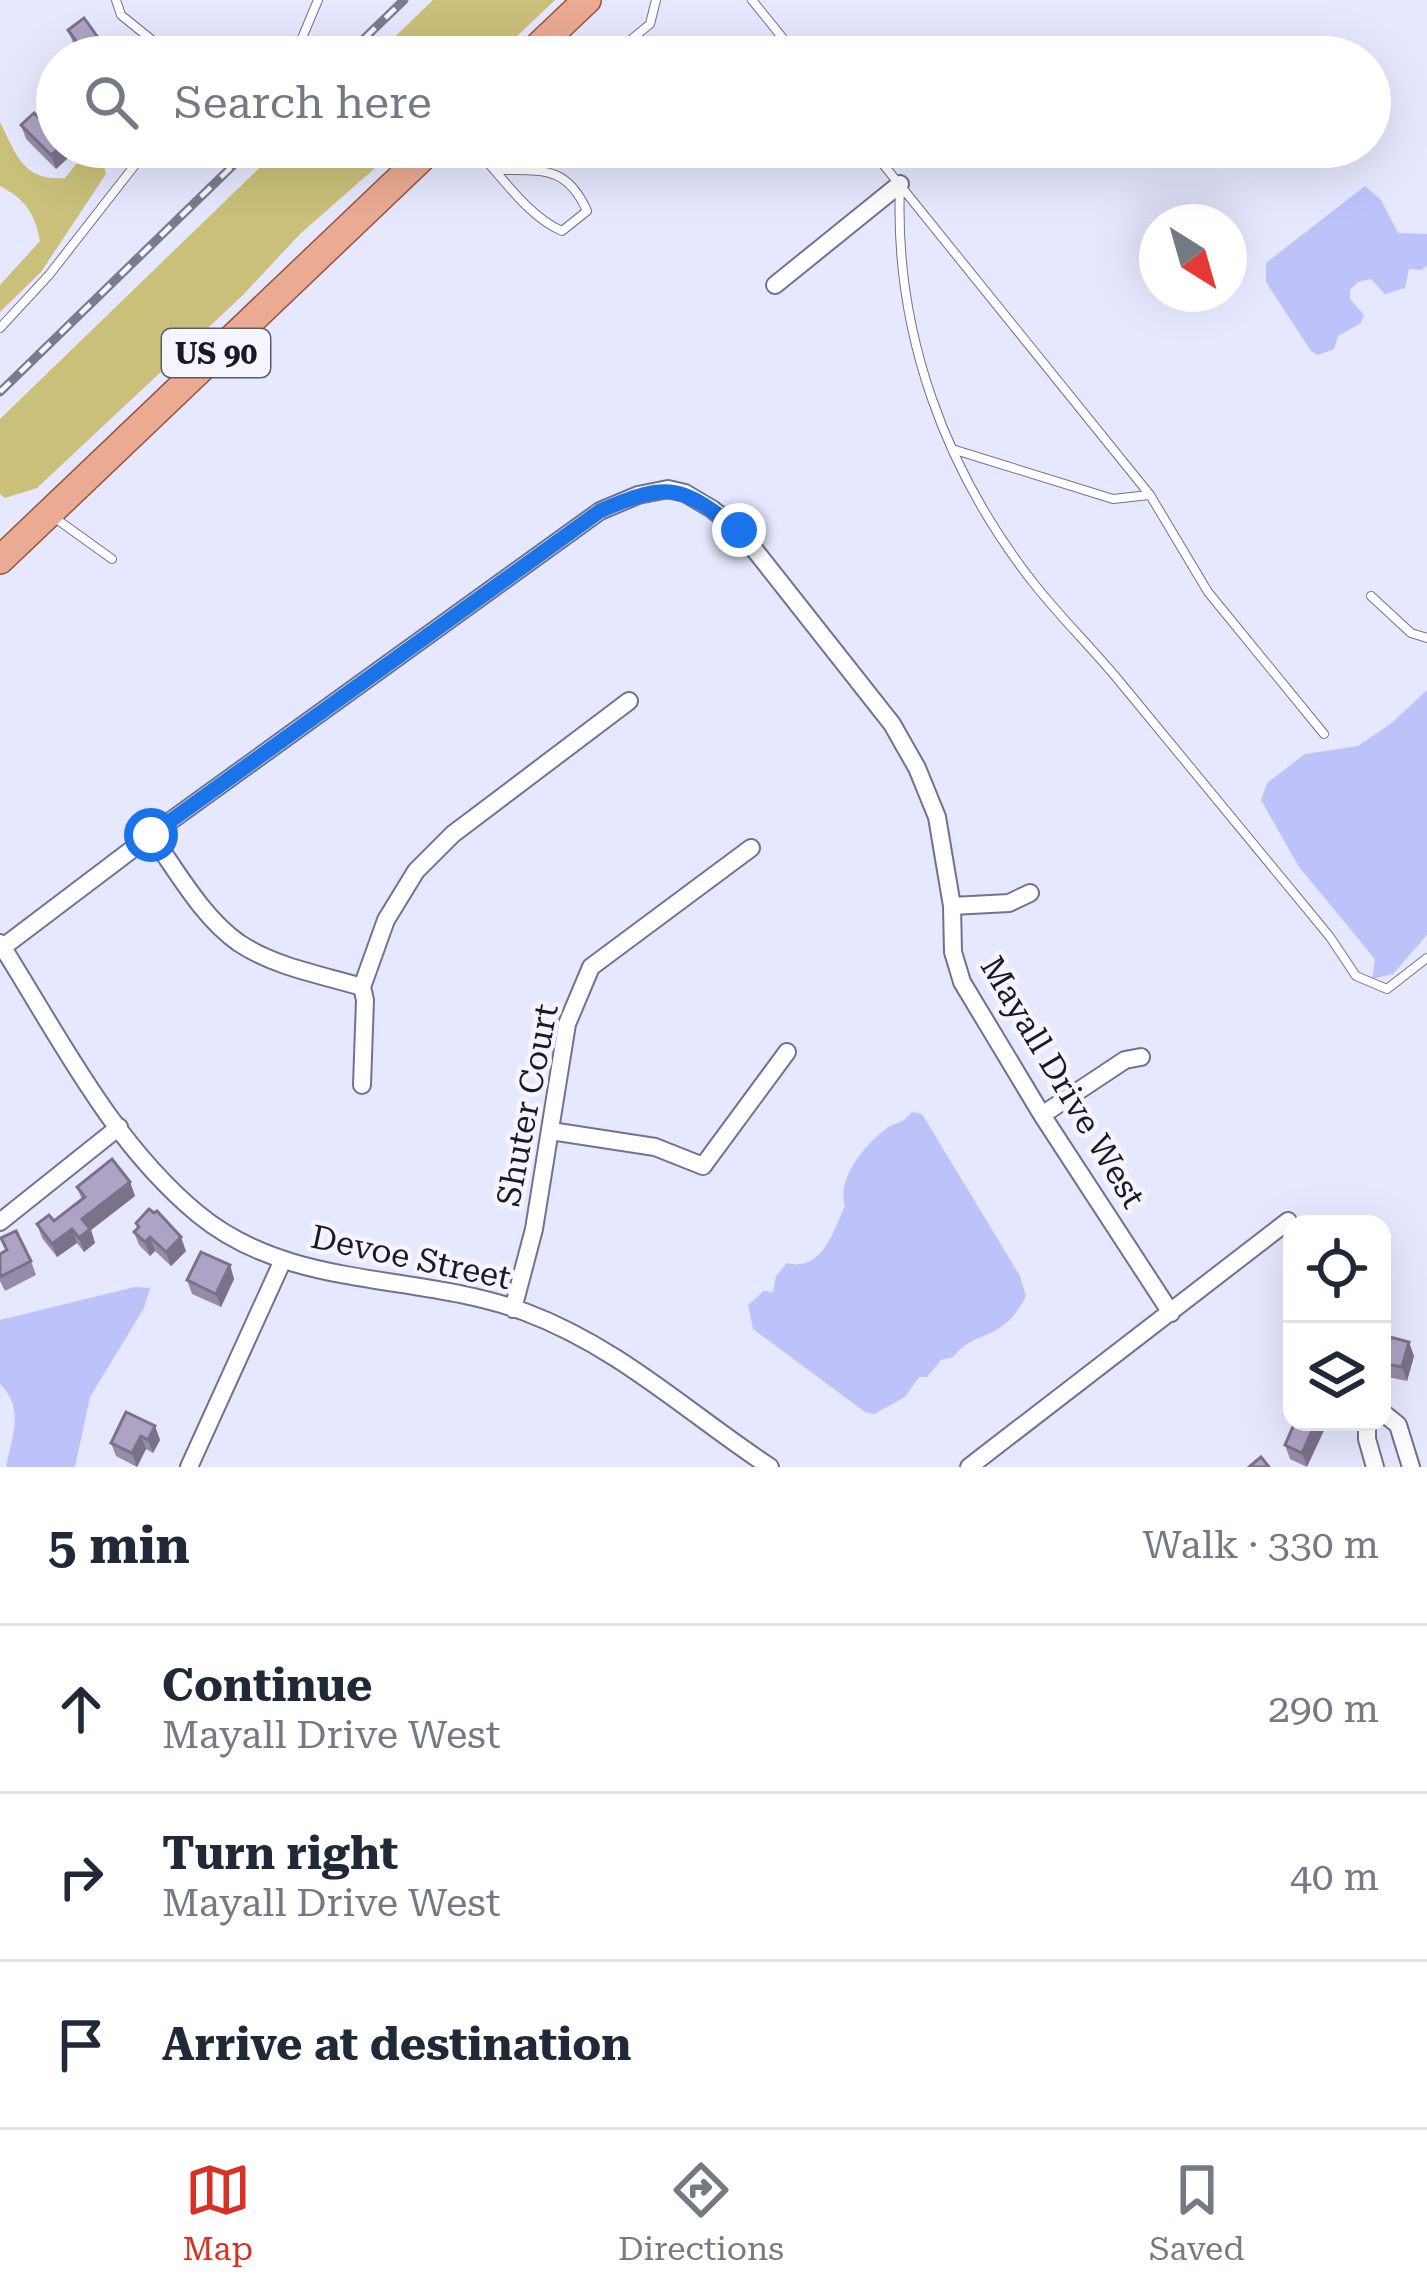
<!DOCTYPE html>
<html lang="en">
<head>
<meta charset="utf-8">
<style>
  :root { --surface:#fff; --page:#f2f2f3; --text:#1f2937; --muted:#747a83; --line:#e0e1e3; --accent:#d93025 }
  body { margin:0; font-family:"Roboto Serif",serif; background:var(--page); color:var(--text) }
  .controls { position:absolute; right:36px; bottom:36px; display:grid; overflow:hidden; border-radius:24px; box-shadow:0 12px 48px #0002 }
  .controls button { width:108px; height:108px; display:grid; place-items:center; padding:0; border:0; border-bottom:3px solid var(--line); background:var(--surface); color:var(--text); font:60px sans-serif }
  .compass { position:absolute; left:1139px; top:204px; width:108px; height:108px; border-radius:50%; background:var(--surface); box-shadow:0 12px 48px #0002; rotate:143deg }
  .stop { position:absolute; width:36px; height:36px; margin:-27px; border:9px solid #1a73e8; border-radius:50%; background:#fff }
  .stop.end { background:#1a73e8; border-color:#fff; box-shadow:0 3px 12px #0008 }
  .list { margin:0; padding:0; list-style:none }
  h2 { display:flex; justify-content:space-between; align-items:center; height:156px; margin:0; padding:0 48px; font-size:51px }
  h2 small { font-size:39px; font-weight:400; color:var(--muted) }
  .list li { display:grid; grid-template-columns:78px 1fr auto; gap:36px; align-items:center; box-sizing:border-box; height:168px; padding:0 48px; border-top:3px solid var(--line) }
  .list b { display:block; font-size:45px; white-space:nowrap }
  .list p { margin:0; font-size:39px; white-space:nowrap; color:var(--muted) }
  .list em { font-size:39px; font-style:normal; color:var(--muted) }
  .icon { flex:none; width:66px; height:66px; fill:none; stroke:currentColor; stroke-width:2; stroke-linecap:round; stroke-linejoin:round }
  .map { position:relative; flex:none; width:1427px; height:1467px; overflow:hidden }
  .search { position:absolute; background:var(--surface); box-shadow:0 12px 48px #0002; left:36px; right:36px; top:36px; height:132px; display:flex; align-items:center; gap:30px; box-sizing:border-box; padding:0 42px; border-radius:66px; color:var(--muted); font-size:45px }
  .sheet { height:660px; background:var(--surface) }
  nav { display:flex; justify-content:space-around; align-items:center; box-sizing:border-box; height:168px; border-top:3px solid var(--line); background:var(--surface); font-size:33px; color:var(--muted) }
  nav a { display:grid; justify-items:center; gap:6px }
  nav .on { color:var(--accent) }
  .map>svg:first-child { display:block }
</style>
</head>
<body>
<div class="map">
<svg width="1427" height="1467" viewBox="0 0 1427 1467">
  <rect width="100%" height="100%" fill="#e5e8fe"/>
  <path fill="#cac07a" d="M433,0H555L495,57H374Z
    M0,122C17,156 23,181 65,178L81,158L101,156L106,174L41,272L0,312V285L40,241C35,213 25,199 0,186Z
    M281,147H399L300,234L243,295L37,488L5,498L0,494V419Z"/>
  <path fill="#bdc2fa" d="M1365,186L1381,200L1398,233L1427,234V266L1421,270L1409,269L1405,288L1385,294L1371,279L1358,282L1350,290V299L1364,315L1361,323L1338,336L1334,349L1318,355L1311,351L1266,282V263Z
    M1427,690V935L1393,974L1372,979L1375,959L1299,867L1261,800L1267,783L1305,754L1358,746L1393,722Z
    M912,1112L922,1114L1020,1276L1026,1296C1002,1344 975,1328 953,1357L941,1360L927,1377H919L905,1397L874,1414L865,1412L753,1329L748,1305L764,1291L773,1292L776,1276L787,1263C822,1272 833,1232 845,1206C836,1179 866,1143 887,1128C898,1121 903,1124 912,1112Z
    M135,1287L150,1288L144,1308L90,1397L75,1467H6C12,1436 25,1409 0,1384V1320Z"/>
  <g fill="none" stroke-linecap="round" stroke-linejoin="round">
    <defs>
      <path id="service" d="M116,0L121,15L173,57
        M752,0L798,57
        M286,57L302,38L318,0
        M610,57L650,24L656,0
        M474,147C500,174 528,217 562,231L587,211C566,164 541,171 496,170
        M870,148L1150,495L1208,592L1324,734
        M900,186C894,332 945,471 1035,585C1062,619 1093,649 1120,682C1190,767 1260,852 1330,937L1356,976L1387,989L1427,958
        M0,328L49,275L149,147
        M952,449L1113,499L1149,495
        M55,518L112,559
        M1371,596L1411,633L1427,638"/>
      <path id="minor" d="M871,148L872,147
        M775,285L900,184
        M151,835C177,871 202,917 239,943C275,967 322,975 362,987
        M952,906L1009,903L1030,893
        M0,943C59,1036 111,1142 198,1214C291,1291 418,1272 525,1312C619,1347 688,1413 770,1467
        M3,947L151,835L600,511L638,495L668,489L685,493L712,509L739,530L892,724L917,768L937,817L952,906L953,952L962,982L1042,1115L1171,1313
        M362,1085L365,1000L362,987L386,920L416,871L453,834L629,701
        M1042,1115L1125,1060L1141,1057
        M551,1131L655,1147L703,1166L787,1052
        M0,1222L119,1127
        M513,1309L534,1229L567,1024L591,967L751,848
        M1382,1412L1398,1425L1411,1467
        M1367,1422V1439L1375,1467
        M189,1467L283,1260
        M969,1467L1288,1221"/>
      <path id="primary" d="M527,57L587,0
        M0,560L433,147"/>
    </defs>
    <use href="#service" stroke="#707293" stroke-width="10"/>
    <use href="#minor" stroke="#707293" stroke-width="20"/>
    <use href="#primary" stroke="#98533d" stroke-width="30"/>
    <use href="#service" stroke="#fff" stroke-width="8"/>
    <use href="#minor" stroke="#fff" stroke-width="16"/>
    <use href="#primary" stroke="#ebaa92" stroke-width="27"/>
    <defs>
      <path id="rail" d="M345,57L404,0
        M0,392L252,147"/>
    </defs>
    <use href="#rail" stroke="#7a7c8d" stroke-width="9"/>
    <use href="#rail" stroke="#f5f6fd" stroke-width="4.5" stroke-dasharray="14" stroke-linecap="butt"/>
  </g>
  <path fill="#968ca9" d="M68,30L112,57H81L76,50Z
    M21,125L57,147H64L68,158L56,169L26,139Z
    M130,1182L135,1196L91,1230L95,1243L84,1252L77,1243L57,1257L42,1238L37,1224L54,1221L82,1200L77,1187Z
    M136,1223L186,1251L171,1266L155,1251L150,1256L139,1245L134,1232L138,1228Z
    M1,1238L31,1261L36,1275L5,1291L0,1281V1254L6,1251Z
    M230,1265L234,1279L221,1307L192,1294L187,1280Z
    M1382,1335L1414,1356L1407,1381L1382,1376Z
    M1295,1422L1307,1467L1290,1459L1285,1445Z
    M155,1426L160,1440L153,1453L146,1449L137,1467L116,1456L111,1443Z"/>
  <path fill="#7a728a" d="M60,147H64L68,158L56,169L51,155Z
    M130,1182L135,1196L91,1230L95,1243L84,1252L79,1238L82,1219Z
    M72,1229L77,1243L57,1257L52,1244Z
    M150,1237L155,1251L150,1256L145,1242Z
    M181,1237L186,1251L171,1266L166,1252Z
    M230,1265L234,1279L221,1307L216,1294Z
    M1409,1342L1414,1356L1407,1381L1402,1367Z
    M1316,1422H1328L1307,1467L1302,1453Z
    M155,1426L160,1440L153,1453L148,1440Z
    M141,1436L146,1449L137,1467L132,1453Z"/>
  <path fill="#afa3c5" stroke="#7a728a" stroke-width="3" d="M84,18L112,57H88L68,30Z
    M236,40L246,51L241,57H218Z
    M34,113L57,138V147H60L51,155L21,125Z
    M112,1159L130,1182L82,1219L90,1229L79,1238L72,1229L52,1244L37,1224L49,1215L54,1221L85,1197L77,1187Z
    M149,1209L154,1213L157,1211L181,1237L166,1252L150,1237L145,1242L134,1232L139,1227L136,1223Z
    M16,1231L31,1261L0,1277V1254L7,1250L1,1238Z
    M201,1252L230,1265L216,1294L187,1280Z
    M1382,1335L1409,1342L1402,1367L1382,1363Z
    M126,1412L155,1426L148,1440L141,1436L132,1453L111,1443Z
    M1295,1422H1316L1302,1453L1285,1445Z
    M1261,1457L1269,1467H1249Z"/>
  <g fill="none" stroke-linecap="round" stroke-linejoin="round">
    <path stroke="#1a73e8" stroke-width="15" d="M151,835L600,511C669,481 680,485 739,530"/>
  </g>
  <g text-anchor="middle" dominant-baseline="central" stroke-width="9" stroke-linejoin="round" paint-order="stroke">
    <rect fill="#f5f6fd" stroke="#5b5c67" stroke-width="3" x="162" y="329" width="108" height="48" rx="9"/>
    <g font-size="30" font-weight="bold" fill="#191a27">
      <text x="216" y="353">US 90</text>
    </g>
    <g font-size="33" fill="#191a27" stroke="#f5f6fd">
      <text transform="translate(1063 1082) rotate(59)">Mayall Drive West</text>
      <text transform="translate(527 1105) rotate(-79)">Shuter Court</text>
      <text transform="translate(411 1257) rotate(12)">Devoe Street</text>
    </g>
  </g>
</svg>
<div class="controls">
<button><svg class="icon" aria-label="locate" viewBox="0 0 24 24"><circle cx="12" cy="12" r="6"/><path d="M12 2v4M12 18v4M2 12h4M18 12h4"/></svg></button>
<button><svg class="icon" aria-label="layers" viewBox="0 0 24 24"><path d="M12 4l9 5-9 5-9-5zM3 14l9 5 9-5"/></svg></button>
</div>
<svg class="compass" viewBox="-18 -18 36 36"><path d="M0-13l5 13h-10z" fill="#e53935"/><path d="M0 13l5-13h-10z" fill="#747a83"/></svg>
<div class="stop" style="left:151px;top:835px"></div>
<div class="stop end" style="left:739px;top:530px"></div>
<div class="search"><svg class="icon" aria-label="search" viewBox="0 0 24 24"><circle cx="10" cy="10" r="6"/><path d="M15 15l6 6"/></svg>Search here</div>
</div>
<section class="sheet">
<h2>5 min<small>Walk · 330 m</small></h2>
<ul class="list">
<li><svg class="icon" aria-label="ahead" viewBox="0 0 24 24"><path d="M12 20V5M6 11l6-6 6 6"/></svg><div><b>Continue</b><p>Mayall Drive West</p></div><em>290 m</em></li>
<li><svg class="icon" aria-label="right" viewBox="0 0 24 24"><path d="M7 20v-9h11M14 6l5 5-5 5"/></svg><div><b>Turn right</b><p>Mayall Drive West</p></div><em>40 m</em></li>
<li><svg class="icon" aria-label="arrive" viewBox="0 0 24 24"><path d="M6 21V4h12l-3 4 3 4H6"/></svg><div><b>Arrive at destination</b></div></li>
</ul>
</section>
<nav>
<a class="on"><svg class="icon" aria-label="map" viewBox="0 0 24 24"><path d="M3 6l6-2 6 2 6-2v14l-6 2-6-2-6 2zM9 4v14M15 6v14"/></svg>Map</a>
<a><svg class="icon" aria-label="directions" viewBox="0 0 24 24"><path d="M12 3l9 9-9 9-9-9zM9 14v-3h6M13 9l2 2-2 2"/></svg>Directions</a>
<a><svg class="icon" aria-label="saved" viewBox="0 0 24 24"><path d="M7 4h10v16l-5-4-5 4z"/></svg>Saved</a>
</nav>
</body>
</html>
